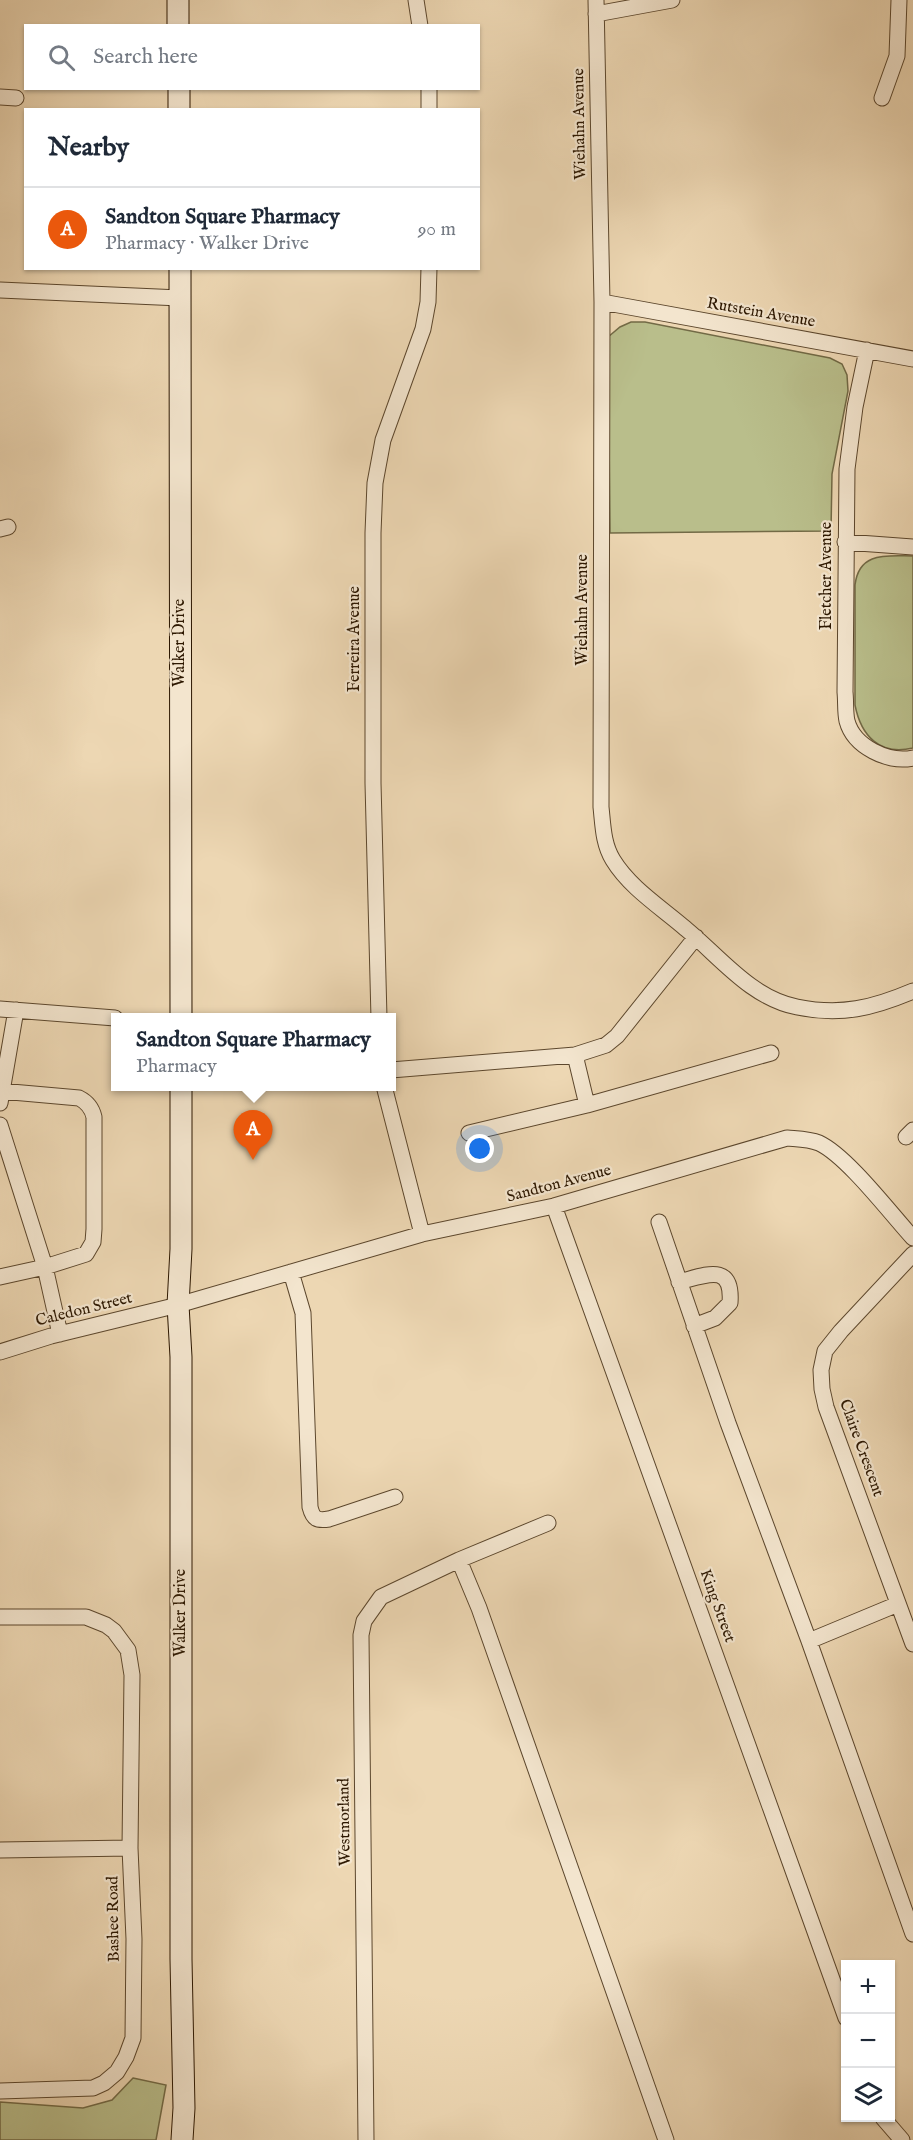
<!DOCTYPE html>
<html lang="en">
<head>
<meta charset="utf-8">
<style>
  :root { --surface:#fff; --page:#f6f6f7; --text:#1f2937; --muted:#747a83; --line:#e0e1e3; --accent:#ea580c }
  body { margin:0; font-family:"IM FELL English",serif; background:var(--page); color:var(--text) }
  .controls { position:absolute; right:18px; bottom:18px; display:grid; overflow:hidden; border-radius:0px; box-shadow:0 2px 4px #0004 }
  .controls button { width:54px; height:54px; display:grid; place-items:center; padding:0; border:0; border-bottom:2px solid var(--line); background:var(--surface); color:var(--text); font:30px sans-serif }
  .you { position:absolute; left:480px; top:1149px; width:21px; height:21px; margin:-15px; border:4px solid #fff; border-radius:50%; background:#1a73e8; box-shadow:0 0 0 9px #1a73e833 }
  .badge { display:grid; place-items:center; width:39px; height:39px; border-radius:50%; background:var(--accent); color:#fff; font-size:20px; font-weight:700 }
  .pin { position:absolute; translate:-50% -50px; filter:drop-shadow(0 2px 3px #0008) }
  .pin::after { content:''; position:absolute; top:32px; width:21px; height:18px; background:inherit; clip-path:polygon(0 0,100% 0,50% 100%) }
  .popup { position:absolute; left:111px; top:1013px; width:285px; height:78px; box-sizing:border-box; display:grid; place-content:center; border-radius:0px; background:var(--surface); filter:drop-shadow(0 2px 4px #0005); font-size:20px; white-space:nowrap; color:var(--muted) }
  .popup b { font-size:22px; color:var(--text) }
  .popup::after { content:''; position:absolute; left:50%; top:100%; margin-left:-12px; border:12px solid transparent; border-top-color:var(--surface) }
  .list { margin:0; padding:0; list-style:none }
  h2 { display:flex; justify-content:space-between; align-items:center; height:78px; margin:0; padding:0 24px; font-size:26px }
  h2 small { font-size:20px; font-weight:400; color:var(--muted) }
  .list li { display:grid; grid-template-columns:39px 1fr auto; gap:18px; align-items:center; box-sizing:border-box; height:84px; padding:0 24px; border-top:2px solid var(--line) }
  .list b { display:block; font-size:22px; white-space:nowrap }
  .list p { margin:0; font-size:20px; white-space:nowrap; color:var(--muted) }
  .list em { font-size:20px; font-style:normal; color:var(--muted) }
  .icon { flex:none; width:33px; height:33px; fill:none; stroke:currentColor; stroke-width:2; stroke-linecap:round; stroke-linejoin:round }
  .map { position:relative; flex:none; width:913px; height:2140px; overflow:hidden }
  .search { position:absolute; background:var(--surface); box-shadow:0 2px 4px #0004; left:24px; top:24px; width:456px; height:66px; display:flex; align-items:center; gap:15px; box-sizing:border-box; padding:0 21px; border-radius:0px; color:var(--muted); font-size:22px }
  .panel { position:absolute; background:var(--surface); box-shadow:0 2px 4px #0004; left:24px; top:108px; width:456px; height:162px; border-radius:0px }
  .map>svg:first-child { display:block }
</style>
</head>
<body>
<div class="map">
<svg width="913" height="2140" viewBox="0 0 913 2140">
  <rect width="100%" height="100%" fill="#edd7b3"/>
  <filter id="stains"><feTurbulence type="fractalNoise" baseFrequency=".00333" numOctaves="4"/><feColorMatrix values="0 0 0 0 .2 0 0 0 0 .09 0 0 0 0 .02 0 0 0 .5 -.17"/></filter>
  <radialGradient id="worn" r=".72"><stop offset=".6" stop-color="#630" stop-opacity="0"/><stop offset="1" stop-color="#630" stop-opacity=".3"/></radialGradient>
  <path fill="#b9be8b" stroke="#726a46" stroke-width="1.5" d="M631,322H645L830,358L842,364L847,375L848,391L832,474L831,531L610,533L608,337L620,327Z
    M913,556V748C880,756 861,736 855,705V585C859,551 887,556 913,556Z
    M133,2078L166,2085L156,2140H0V2102L83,2108L112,2100Z"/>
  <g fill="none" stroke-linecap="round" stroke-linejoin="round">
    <defs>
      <path id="street" d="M416,0L420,26
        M596,0L602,302L601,807C603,825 603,844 613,860C630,888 662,908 686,929C720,957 751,998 797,1007C841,1016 873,1008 913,991
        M596,14L672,0
        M429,88V110
        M0,97L16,98
        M882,98L897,56L899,0
        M0,290L180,298
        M602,302L913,359
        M867,350L855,407L847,469L845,692C846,701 845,712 847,721C854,747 888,763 913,758
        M0,529L8,527
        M845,542L913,547
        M0,1009L115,1018
        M379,1018L373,783V533L375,483L383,440L423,329L428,302L429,268
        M575,1055L587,1105
        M391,1070L575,1055L606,1045L617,1036L696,937
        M384,1086L422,1234
        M0,1091L79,1098C87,1102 92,1108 94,1117V1229L93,1242L86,1254L45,1267L0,1277
        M0,1103L16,1010
        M0,1125L45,1267L60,1334
        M469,1133L587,1105L771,1053
        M906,1137L913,1130
        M554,1206L846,2018
        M659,1222L728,1423L809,1641L913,1934
        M913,1254L841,1331L825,1351L821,1370L822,1389L826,1407L913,1644
        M291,1272L303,1313L310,1507C313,1519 317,1521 329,1519L395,1497
        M679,1282C706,1275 733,1262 730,1303L715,1318L694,1326
        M0,1352L51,1336L178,1305L422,1234L554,1206L787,1138C798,1139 809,1139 819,1143C847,1156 891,1214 913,1238
        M459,1560L479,1608L666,2140
        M0,1617H86L106,1625L114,1631L128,1650L132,1675L130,1848L134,1939L133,2038L126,2057L117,2072L104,2083L93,2088L0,2091
        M809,1641L898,1604
        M0,1850L130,1848
        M883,2118L902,2140
        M366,2140L361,1635L364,1621L381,1597L459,1560L548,1523"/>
      <path id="secondary" d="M178,0V26
        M179,88V110
        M180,268L181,1018
        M181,1086V1249L178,1305L181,1357V1959L184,2108L182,2140"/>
    </defs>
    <use href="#street" stroke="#5c472d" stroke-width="17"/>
    <use href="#secondary" stroke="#2c1700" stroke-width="23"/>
    <use href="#street" stroke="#f3e5ce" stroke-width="15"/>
    <use href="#secondary" stroke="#f3e5ce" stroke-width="21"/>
  </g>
  <g text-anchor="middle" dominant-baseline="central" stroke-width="4.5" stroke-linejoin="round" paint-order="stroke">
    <g font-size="16" fill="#2c1700" stroke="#f3e5ce">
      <text transform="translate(580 124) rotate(-91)">Wiehahn Avenue</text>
      <text transform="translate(761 313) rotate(10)">Rutstein Avenue</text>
      <text transform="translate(827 576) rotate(-90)">Fletcher Avenue</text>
      <text transform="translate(583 610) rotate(-90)">Wiehahn Avenue</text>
      <text transform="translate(355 639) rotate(-90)">Ferreira Avenue</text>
      <text transform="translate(180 643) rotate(-90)">Walker Drive</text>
      <text transform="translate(559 1184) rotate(-15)">Sandton Avenue</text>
      <text transform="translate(84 1310) rotate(-14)">Caledon Street</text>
      <text transform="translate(861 1448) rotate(70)">Claire Crescent</text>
      <text transform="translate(717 1606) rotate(70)">King Street</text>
      <text transform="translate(181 1613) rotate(-90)">Walker Drive</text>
      <text transform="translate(345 1822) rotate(-91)">Westmorland</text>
      <text transform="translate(114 1919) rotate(-91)">Bashee Road</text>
    </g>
  </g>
  <rect width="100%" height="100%" filter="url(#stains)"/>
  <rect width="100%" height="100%" fill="url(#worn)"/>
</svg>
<div class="controls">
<button>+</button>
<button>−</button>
<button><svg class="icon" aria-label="layers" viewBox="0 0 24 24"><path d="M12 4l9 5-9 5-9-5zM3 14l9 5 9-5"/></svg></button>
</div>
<div class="you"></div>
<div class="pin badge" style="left:253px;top:1160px">A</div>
<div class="popup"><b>Sandton Square Pharmacy</b>Pharmacy</div>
<div class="search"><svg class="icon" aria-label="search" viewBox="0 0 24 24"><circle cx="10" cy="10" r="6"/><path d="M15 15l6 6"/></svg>Search here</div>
<section class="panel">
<h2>Nearby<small></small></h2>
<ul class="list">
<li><span class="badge">A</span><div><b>Sandton Square Pharmacy</b><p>Pharmacy · Walker Drive</p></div><em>90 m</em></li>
</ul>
</section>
</div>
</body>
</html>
